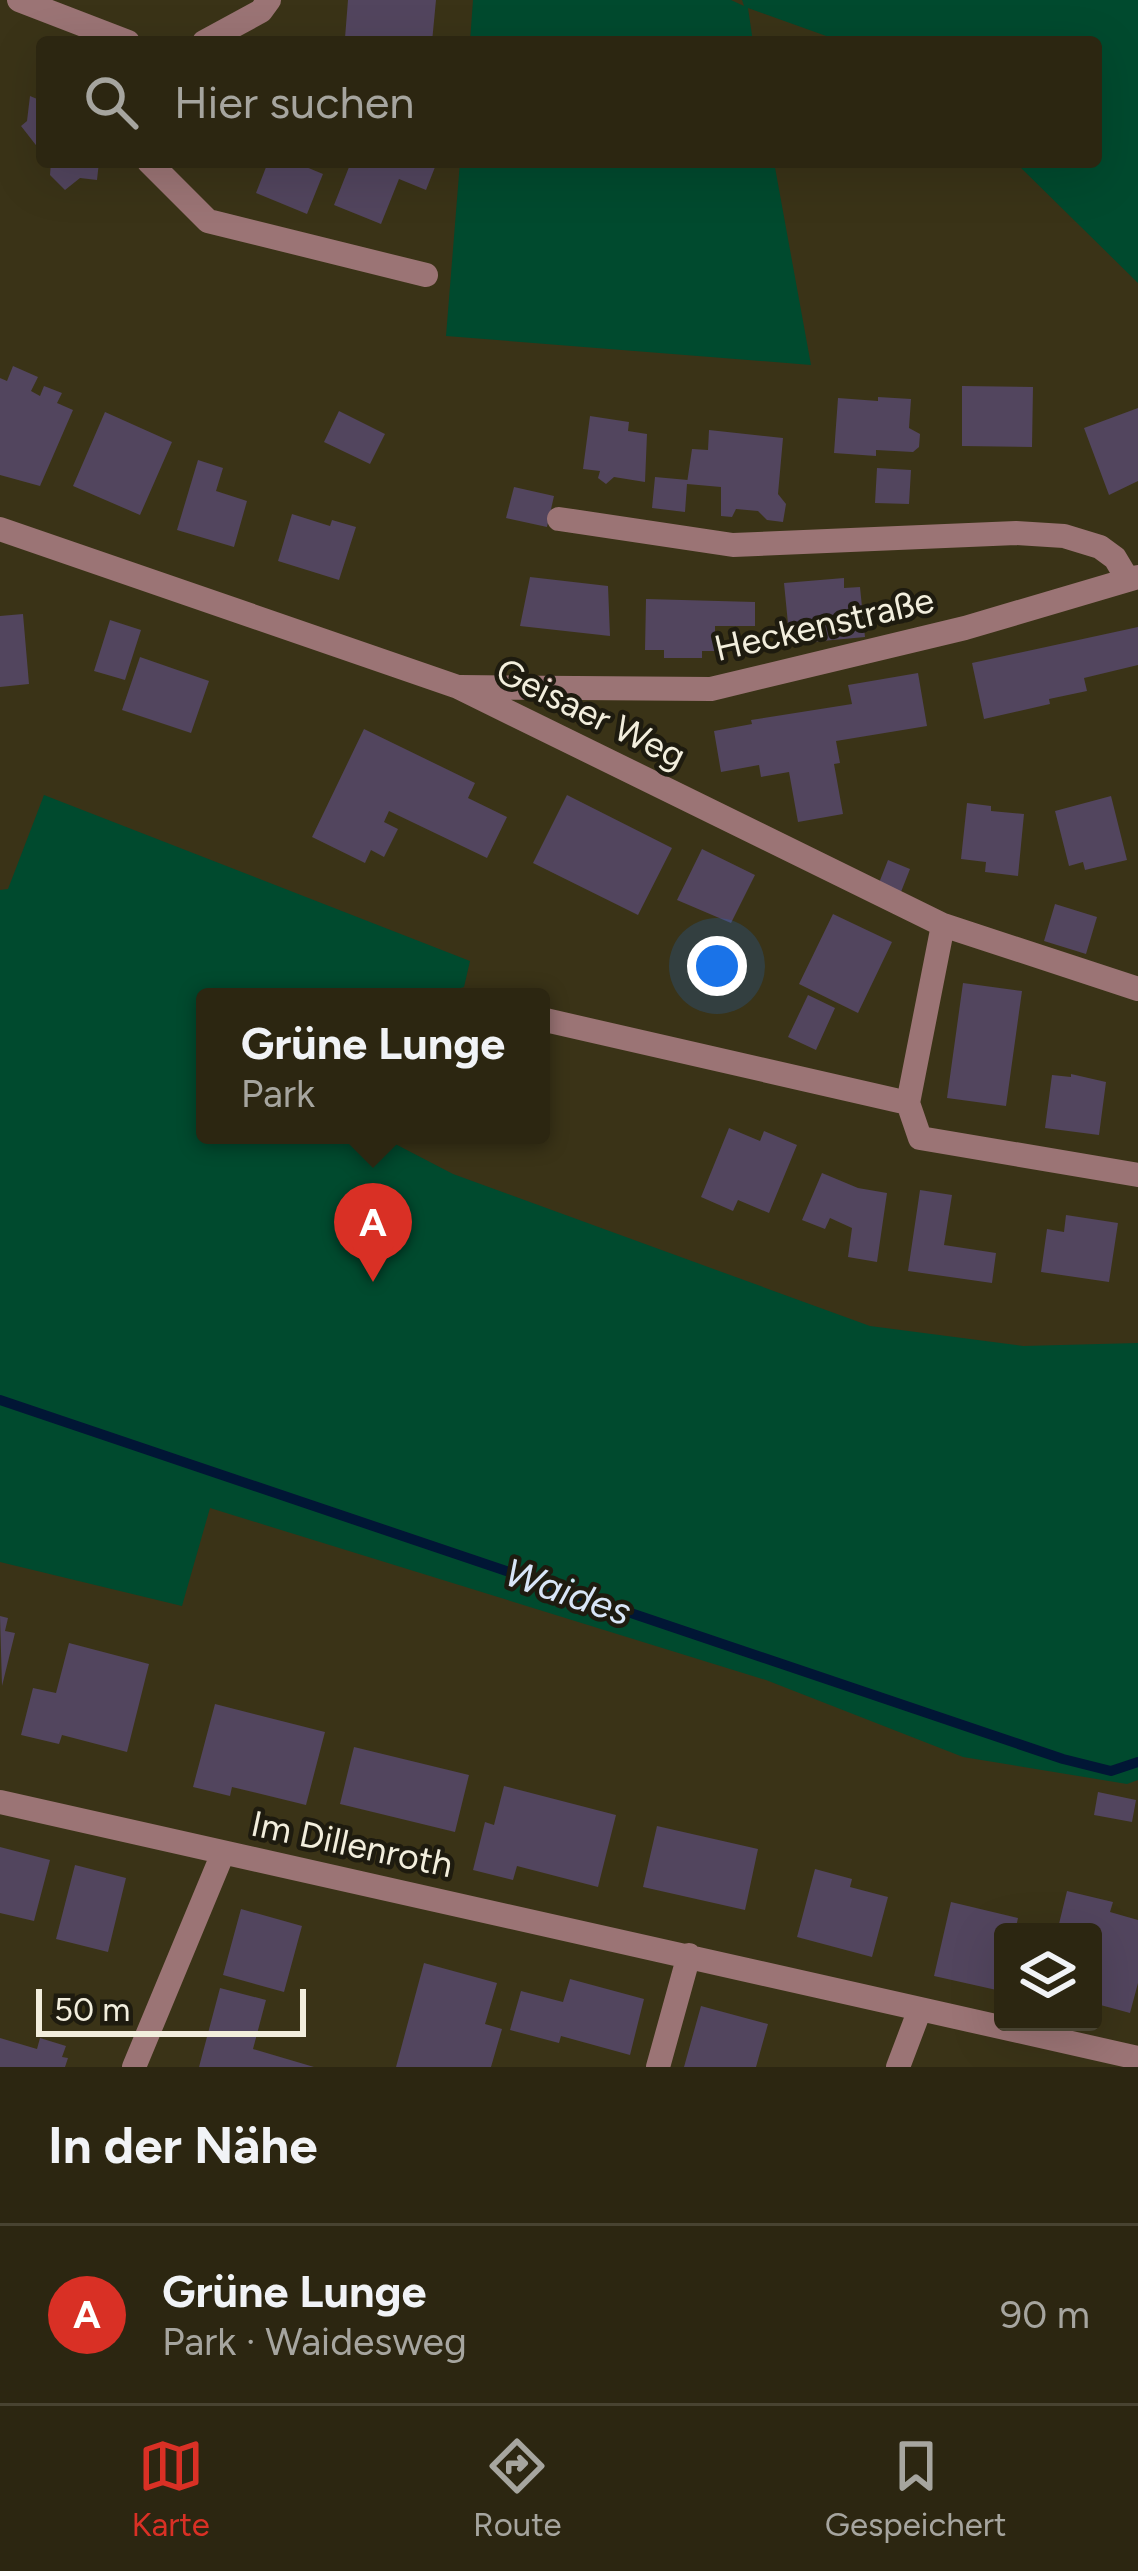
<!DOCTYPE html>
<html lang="de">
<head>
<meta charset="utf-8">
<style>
  :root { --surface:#2c2611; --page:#38321f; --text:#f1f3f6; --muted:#a6a59f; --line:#484331; --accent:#d93025 }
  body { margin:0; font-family:Figtree,sans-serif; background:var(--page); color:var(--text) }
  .controls { position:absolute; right:36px; bottom:36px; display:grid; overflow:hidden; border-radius:12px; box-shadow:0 12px 48px #0002 }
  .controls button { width:108px; height:108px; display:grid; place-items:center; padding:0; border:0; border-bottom:3px solid var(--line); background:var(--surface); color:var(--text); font:60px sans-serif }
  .scale { position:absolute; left:36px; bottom:30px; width:270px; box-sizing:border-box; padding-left:12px; border:6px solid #f2eedd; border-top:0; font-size:33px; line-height:42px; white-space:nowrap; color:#f2eedd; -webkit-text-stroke:9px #1e1b0f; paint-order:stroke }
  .you { position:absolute; left:717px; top:966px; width:42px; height:42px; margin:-30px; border:9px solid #fff; border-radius:50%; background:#1a73e8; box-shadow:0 0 0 18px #1a73e833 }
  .badge { display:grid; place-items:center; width:78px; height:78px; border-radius:50%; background:var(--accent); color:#fff; font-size:39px; font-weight:700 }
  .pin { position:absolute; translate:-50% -99px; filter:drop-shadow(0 3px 6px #0008) }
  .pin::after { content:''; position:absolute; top:63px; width:42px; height:36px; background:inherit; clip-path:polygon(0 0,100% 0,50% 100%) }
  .popup { position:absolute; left:196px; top:988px; width:354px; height:156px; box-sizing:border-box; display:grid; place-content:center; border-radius:12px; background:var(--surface); filter:drop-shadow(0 3px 9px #0005); font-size:39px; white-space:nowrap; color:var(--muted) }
  .popup b { font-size:45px; color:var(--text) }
  .popup::after { content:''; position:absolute; left:50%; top:100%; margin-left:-24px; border:24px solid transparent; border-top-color:var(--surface) }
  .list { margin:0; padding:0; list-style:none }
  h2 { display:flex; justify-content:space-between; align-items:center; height:156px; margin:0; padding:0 48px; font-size:51px }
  h2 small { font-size:39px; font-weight:400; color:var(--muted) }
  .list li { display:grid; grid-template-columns:78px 1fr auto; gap:36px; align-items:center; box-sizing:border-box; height:180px; padding:0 48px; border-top:3px solid var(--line) }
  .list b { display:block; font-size:45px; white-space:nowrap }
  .list p { margin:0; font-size:39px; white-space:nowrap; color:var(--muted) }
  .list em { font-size:39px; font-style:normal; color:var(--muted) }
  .icon { flex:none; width:66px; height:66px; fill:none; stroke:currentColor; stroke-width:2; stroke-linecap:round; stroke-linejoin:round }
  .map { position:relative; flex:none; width:1138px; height:2067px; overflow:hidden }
  .search { position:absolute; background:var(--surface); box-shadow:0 12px 48px #0002; left:36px; right:36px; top:36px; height:132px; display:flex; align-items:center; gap:30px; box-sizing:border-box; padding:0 42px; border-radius:12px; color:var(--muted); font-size:45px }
  .sheet { height:336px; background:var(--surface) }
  nav { display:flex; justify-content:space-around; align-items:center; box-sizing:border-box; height:168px; border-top:3px solid var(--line); background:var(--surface); font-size:33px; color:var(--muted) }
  nav a { display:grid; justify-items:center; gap:6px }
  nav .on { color:var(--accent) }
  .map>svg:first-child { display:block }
</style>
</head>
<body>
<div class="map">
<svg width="1138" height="2067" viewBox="0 0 1138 2067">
  <rect width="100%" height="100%" fill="#3a3317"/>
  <path fill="#004a2e" d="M473,0H731L744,6L742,0H1138V283L1015,162H1096V42H843L748,8L753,42H470Z
    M460,162H774L811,365L446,336Z
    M44,795L470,961L464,987L430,997H205V1135H378L453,1174L870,1326L1023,1346L1138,1343V1780L1127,1784L963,1757L766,1680L210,1508L182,1606L0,1562V890L8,889Z"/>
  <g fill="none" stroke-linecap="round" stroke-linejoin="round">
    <path stroke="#011635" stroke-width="10" d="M0,1400L1063,1759L1111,1771L1138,1762"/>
  </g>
  <path fill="#52455e" d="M348,0H436L432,42L345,38Z
    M30,96L42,101V148L39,149L21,126L27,121Z
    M51,162H99L97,180L80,178L65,190L50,175Z
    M268,162H294L323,174L307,214L256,193Z
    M351,162H437L426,190L399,179L381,224L334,205Z
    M13,366L38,377L31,391L40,396L44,386L62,393L57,403L73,410L40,486L0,475V378L7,381Z
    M962,386L1033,387L1032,447L962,446Z
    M878,397L911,399L909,428L920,434L919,447L913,452L876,450V456L834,453L838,398L878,401Z
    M1138,408V481L1109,495L1084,428Z
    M339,411L385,434L370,464L324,442Z
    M105,412L172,442L140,515L73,486Z
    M590,416L629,422L628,431L647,434L645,482L614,477L606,484L598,478L600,471L583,469Z
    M709,430L783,438L778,494L786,504L783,522L767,520L758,511L736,509L732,517L721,516V487L687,484L685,512L652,508L655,477L688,480L687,483L692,449L708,450Z
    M198,460L223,468L216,491L247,501L234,547L177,530Z
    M877,468L911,470L909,504L875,503Z
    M514,487L554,496L547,527L506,518Z
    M292,514L330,526L332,520L356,527L339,580L278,561Z
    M530,577L608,586L610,636L520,626Z
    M844,578V588L860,587L865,637L790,644L784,583Z
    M646,599L755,602V626H715V651H702V658H664V650H645Z
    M23,614L29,684L0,687V616Z
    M110,620L141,630L125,680L94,671Z
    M1138,627V665L1084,678L1087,691L1049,699L1050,704L984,719L972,663Z
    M140,657L209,681L191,733L122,710Z
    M918,673L927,726L836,741L840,763L834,764L843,814L798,822L789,772L761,777L759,765L721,772L714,731L752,724L751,720L852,704L848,685Z
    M364,729L475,783L468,798L507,817L487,858L389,811L384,822L398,829L384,857L371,850L365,863L312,837Z
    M567,795L672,848L638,915L533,863Z
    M1111,796L1127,860L1085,870L1083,862L1069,866L1055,811Z
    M967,803L991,806V811L1024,814L1018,876L985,872L986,862L961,859Z
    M702,849L755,875L731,923L677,900Z
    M888,860L910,869L899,897L877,888Z
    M1055,904L1097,917L1086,954L1044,941Z
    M833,914L892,942L858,1013L799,984Z
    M963,983L1022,991L1006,1106L947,1098Z
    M808,995L835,1008L816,1050L788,1037Z
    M1071,1074L1106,1082L1099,1135L1045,1128L1052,1075L1071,1077Z
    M729,1128L760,1141L764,1131L797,1145L769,1213L738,1200L733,1211L701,1197Z
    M822,1173L858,1188L887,1193L877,1262L848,1257L852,1228L830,1218L825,1229L802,1220Z
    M920,1190L952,1195L944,1245L996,1253L992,1283L908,1271Z
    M1066,1215L1118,1223L1109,1282L1041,1272L1047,1229L1064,1232Z
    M0,1616L8,1618L5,1631L15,1633L2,1686Z
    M69,1643L149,1664L127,1752L62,1735L59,1744L21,1735L33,1688L56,1693Z
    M215,1704L325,1732L306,1805L232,1787L230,1796L193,1787Z
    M354,1747L469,1775L455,1832L340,1804Z
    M504,1786L616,1815L598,1887L517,1866L513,1880L473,1870L485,1822L494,1825Z
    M1098,1792L1136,1800L1132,1822L1094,1815Z
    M657,1826L758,1849L745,1910L643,1887Z
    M0,1847L50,1860L34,1921L0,1913Z
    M75,1865L126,1878L108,1952L56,1939Z
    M815,1869L852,1879L850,1887L888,1897L872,1957L797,1937Z
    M1067,1891L1113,1902L1110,1912L1138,1920V1983L1130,2013L1093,2003V1932H1057Z
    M951,1902L1018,1918L1015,1932H1003L1001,1991L934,1976Z
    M241,1909L302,1926L284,1992L223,1975Z
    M424,1963L497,1983L485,2024L502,2029L491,2067H396Z
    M570,1979L644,1999L630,2055L561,2036L559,2043L510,2030L521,1991L563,2002Z
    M220,1988L266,2000L253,2049L314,2067H199Z
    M701,2006L768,2024L756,2067H684Z
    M0,2038L37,2049L40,2038L66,2046L62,2057L68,2058L65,2067H0Z"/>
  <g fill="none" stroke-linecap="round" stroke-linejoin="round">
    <path stroke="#9b7475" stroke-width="24" d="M19,0L128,42
      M204,42L261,11L269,0
      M149,162L208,221L426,275
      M559,519L733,545L1016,533L1064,536L1100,547L1115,558L1128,580
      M0,529L458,687L943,925L1138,989
      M460,687L711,689L965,628L1138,577
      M943,925L908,1103L920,1138L1138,1175
      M541,1019L908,1103
      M0,1802L1138,2058
      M134,2067L223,1853
      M658,2067L689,1955
      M898,2067L920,2009"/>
  </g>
  <g text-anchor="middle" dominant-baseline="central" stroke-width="9" stroke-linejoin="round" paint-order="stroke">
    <g font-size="36" fill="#f2eedd" stroke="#1e1b0f">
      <text transform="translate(824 624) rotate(-13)">Heckenstraße</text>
      <text transform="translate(591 713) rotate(26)">Geisaer Weg</text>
      <text transform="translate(352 1844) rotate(12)">Im Dillenroth</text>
    </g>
    <g font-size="39" font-style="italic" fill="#d8e5f7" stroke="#1e1b0f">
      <text transform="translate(568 1592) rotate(19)">Waides</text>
    </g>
  </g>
</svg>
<div class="controls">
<button><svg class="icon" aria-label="layers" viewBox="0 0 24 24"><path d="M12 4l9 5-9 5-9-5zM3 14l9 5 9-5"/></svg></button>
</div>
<div class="scale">50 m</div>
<div class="you"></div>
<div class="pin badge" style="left:373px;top:1282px">A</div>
<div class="popup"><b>Grüne Lunge</b>Park</div>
<div class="search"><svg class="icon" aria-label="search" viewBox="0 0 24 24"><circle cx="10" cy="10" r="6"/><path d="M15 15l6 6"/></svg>Hier suchen</div>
</div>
<section class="sheet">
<h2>In der Nähe<small></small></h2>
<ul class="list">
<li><span class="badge">A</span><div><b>Grüne Lunge</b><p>Park · Waidesweg</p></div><em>90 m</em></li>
</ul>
</section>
<nav>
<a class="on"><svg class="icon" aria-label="map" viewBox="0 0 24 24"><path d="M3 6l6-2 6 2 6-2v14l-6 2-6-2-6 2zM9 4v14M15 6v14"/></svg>Karte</a>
<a><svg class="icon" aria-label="directions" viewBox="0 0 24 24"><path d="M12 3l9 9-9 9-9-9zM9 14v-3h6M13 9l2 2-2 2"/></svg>Route</a>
<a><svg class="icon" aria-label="saved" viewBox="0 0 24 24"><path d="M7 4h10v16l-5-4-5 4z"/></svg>Gespeichert</a>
</nav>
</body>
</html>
